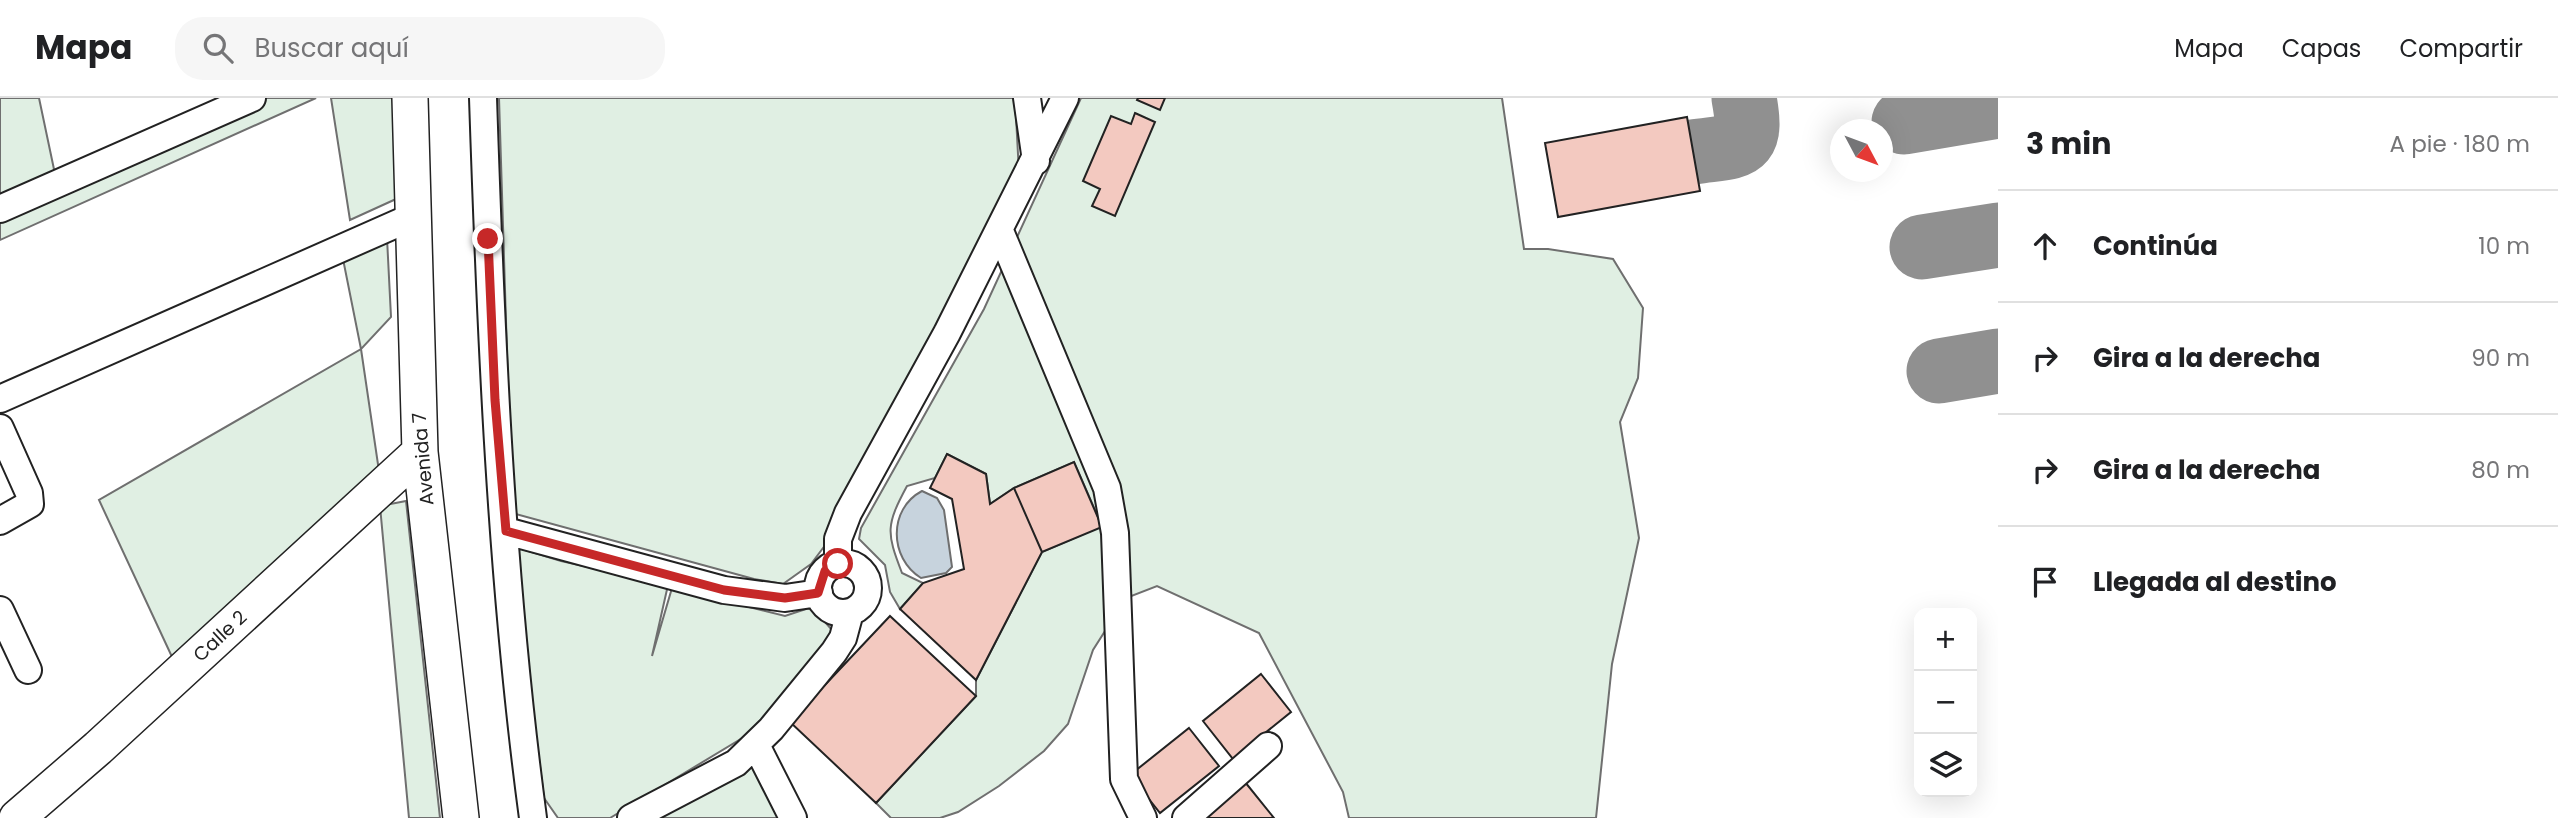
<!DOCTYPE html>
<html lang="es">
<head>
<meta charset="utf-8">
<style>
  :root { --surface:#fff; --page:#f6f6f6; --text:#202124; --muted:#757577; --line:#e0e0e0 }
  body { margin:0; font-family:Poppins,sans-serif; background:var(--page); color:var(--text) }
  .controls { position:absolute; right:21px; bottom:21px; display:grid; overflow:hidden; border-radius:14px; box-shadow:0 7px 28px #0002 }
  .controls button { width:63px; height:63px; display:grid; place-items:center; padding:0; border:0; border-bottom:2px solid var(--line); background:var(--surface); color:var(--text); font:35px sans-serif }
  .compass { position:absolute; left:1830px; top:21px; width:63px; height:63px; border-radius:50%; background:var(--surface); box-shadow:0 7px 28px #0002; rotate:131deg }
  .stop { position:absolute; width:21px; height:21px; margin:-16px; border:5px solid #c62828; border-radius:50%; background:#fff }
  .stop.end { background:#c62828; border-color:#fff; box-shadow:0 2px 7px #0008 }
  .list { margin:0; padding:0; list-style:none }
  h2 { display:flex; justify-content:space-between; align-items:center; height:91px; margin:0; padding:0 28px; font-size:30px }
  h2 small { font-size:23px; font-weight:400; color:var(--muted) }
  .list li { display:grid; grid-template-columns:46px 1fr auto; gap:21px; align-items:center; box-sizing:border-box; height:112px; padding:0 28px; border-top:2px solid var(--line) }
  .list b { display:block; font-size:26px; white-space:nowrap }
  .list em { font-size:23px; font-style:normal; color:var(--muted) }
  .icon { flex:none; width:38px; height:38px; fill:none; stroke:currentColor; stroke-width:2; stroke-linecap:round; stroke-linejoin:round }
  .map { position:relative; flex:none; width:1998px; height:720px; overflow:hidden }
  header { display:flex; align-items:center; gap:42px; box-sizing:border-box; height:98px; padding:0 35px; background:var(--surface); border-bottom:2px solid var(--line) }
  header strong { font-size:33px }
  nav { display:flex; gap:38px; margin-inline-start:auto; font-size:24px }
  .search { width:490px; height:63px; background:var(--page); display:flex; align-items:center; gap:18px; box-sizing:border-box; padding:0 24px; border-radius:28px; color:var(--muted); font-size:26px }
  main { display:flex }
  aside { flex:1; background:var(--surface) }
  .map>svg:first-child { display:block }
</style>
</head>
<body>
<header>
<strong>Mapa</strong>
<div class="search"><svg class="icon" aria-label="search" viewBox="0 0 24 24"><circle cx="10" cy="10" r="6"/><path d="M15 15l6 6"/></svg>Buscar aquí</div>
<nav><a>Mapa</a><a>Capas</a><a>Compartir</a></nav>
</header>
<main>
<div class="map">
<svg width="1998" height="720" viewBox="0 0 1998 720">
  <rect width="100%" height="100%" fill="#fff"/>
  <path fill="#e0efe3" stroke="#6f6f6f" stroke-width="2" d="M0,0H39L55,76L231,0H316L0,142Z
    M331,0H395L396,101L350,122Z
    M499,0H1015L1019,75L826,446L811,466L783,486L754,481L512,415Z
    M1081,0H1502L1524,151H1548L1613,161L1643,210L1638,280L1620,324L1639,440L1612,566L1596,720H1349L1343,694L1259,535L1157,488L1126,500L1093,552L1068,626L1044,653L999,688L958,714L940,720H891L876,705L976,598V582L1042,454L1102,428L1074,364L1014,390L990,406L986,376L947,356L935,380L907,388C886,427 886,434 902,475L923,485L900,511L890,494L885,467L859,441L861,430L984,211Z
    M387,140L391,219L361,251L379,373L173,561L99,402L361,251L342,156Z
    M406,403L440,720H409L380,408Z
    M512,448L561,463L668,487L652,558L672,490L785,518L812,509L832,532L821,559L749,636L610,720H558L544,700Z
    M755,659L784,720H647Z"/>
  <path fill="#c7d3dd" stroke="#6f6f6f" stroke-width="2" d="M922,393L937,400L944,412L952,469L946,475L921,480C889,460 888,411 922,393Z"/>
  <g fill="none" stroke-linecap="round" stroke-linejoin="round">
    <path stroke="#909090" stroke-width="65" d="M1904,24L1998,8
      M1693,54C1740,47 1754,54 1744,0
      M1922,149L1998,137
      M1939,273L1998,263"/>
  </g>
  <path fill="#f3c9c0" stroke="#222" stroke-width="2" d="M1138,0H1165L1160,12L1137,2Z
    M1135,15L1155,24L1115,118L1092,108L1100,91L1083,83L1111,18L1131,26Z
    M1687,19L1700,93L1558,119L1545,45Z
    M947,356L986,376L990,406L1014,390L1042,454L976,582L900,511L923,485L964,471L952,401L930,390Z
    M1074,364L1102,429L1042,454L1014,390Z
    M890,518L976,598L876,705L790,624Z
    M1261,576L1291,614L1233,661L1203,623Z
    M1189,630L1219,668L1160,715L1130,677Z
    M1245,684L1274,720H1201Z"/>
  <g fill="none" stroke-linecap="round" stroke-linejoin="round">
    <defs>
      <path id="minor" d="M483,0C491,240 501,482 533,720
        M1027,0L1036,63
        M0,111L252,0
        M1000,133L1107,390L1115,435L1124,681L1143,720
        M0,301L412,119
        M0,330L29,395L30,406L0,423
        M506,433L724,492L785,500L819,495
        M818 490a25 25 0 1 1 50 0a25 25 0 1 1-50 0Z
        M838,466V441L848,415L947,235L1065,0
        M0,512L28,572
        M756,647L793,720
        M631,720L736,665L771,631L834,554L843,540L850,514
        M1186,720L1268,648"/>
      <path id="major" d="M410,0L420,354L461,720
        M17,720L98,650L420,354"/>
    </defs>
    <use href="#minor" stroke="#222" stroke-width="30"/>
    <use href="#major" stroke="#222" stroke-width="38"/>
    <use href="#minor" stroke="#fff" stroke-width="26"/>
    <use href="#major" stroke="#fff" stroke-width="35"/>
  </g>
  <g fill="none" stroke-linecap="round" stroke-linejoin="round">
    <path stroke="#c62828" stroke-width="9" d="M488,141L495,302L506,433L724,492L785,500L818,495L825,473L838,466"/>
  </g>
  <g text-anchor="middle" dominant-baseline="central" stroke-width="5" stroke-linejoin="round" paint-order="stroke">
    <g font-size="19" fill="#222" stroke="#fff">
      <text transform="translate(423 361) rotate(-95)">Avenida 7</text>
      <text transform="translate(220 538) rotate(-43)">Calle 2</text>
    </g>
  </g>
</svg>
<div class="controls">
<button>+</button>
<button>−</button>
<button><svg class="icon" aria-label="layers" viewBox="0 0 24 24"><path d="M12 4l9 5-9 5-9-5zM3 14l9 5 9-5"/></svg></button>
</div>
<svg class="compass" viewBox="-18 -18 36 36"><path d="M0-13l5 13h-10z" fill="#e53935"/><path d="M0 13l5-13h-10z" fill="#757577"/></svg>
<div class="stop" style="left:838px;top:466px"></div>
<div class="stop end" style="left:488px;top:141px"></div>
</div>
<aside>
<h2>3 min<small>A pie · 180 m</small></h2>
<ul class="list">
<li><svg class="icon" aria-label="ahead" viewBox="0 0 24 24"><path d="M12 20V5M6 11l6-6 6 6"/></svg><div><b>Continúa</b></div><em>10 m</em></li>
<li><svg class="icon" aria-label="right" viewBox="0 0 24 24"><path d="M7 20v-9h11M14 6l5 5-5 5"/></svg><div><b>Gira a la derecha</b></div><em>90 m</em></li>
<li><svg class="icon" aria-label="right" viewBox="0 0 24 24"><path d="M7 20v-9h11M14 6l5 5-5 5"/></svg><div><b>Gira a la derecha</b></div><em>80 m</em></li>
<li><svg class="icon" aria-label="arrive" viewBox="0 0 24 24"><path d="M6 21V4h12l-3 4 3 4H6"/></svg><div><b>Llegada al destino</b></div></li>
</ul>
</aside>
</main>
</body>
</html>
